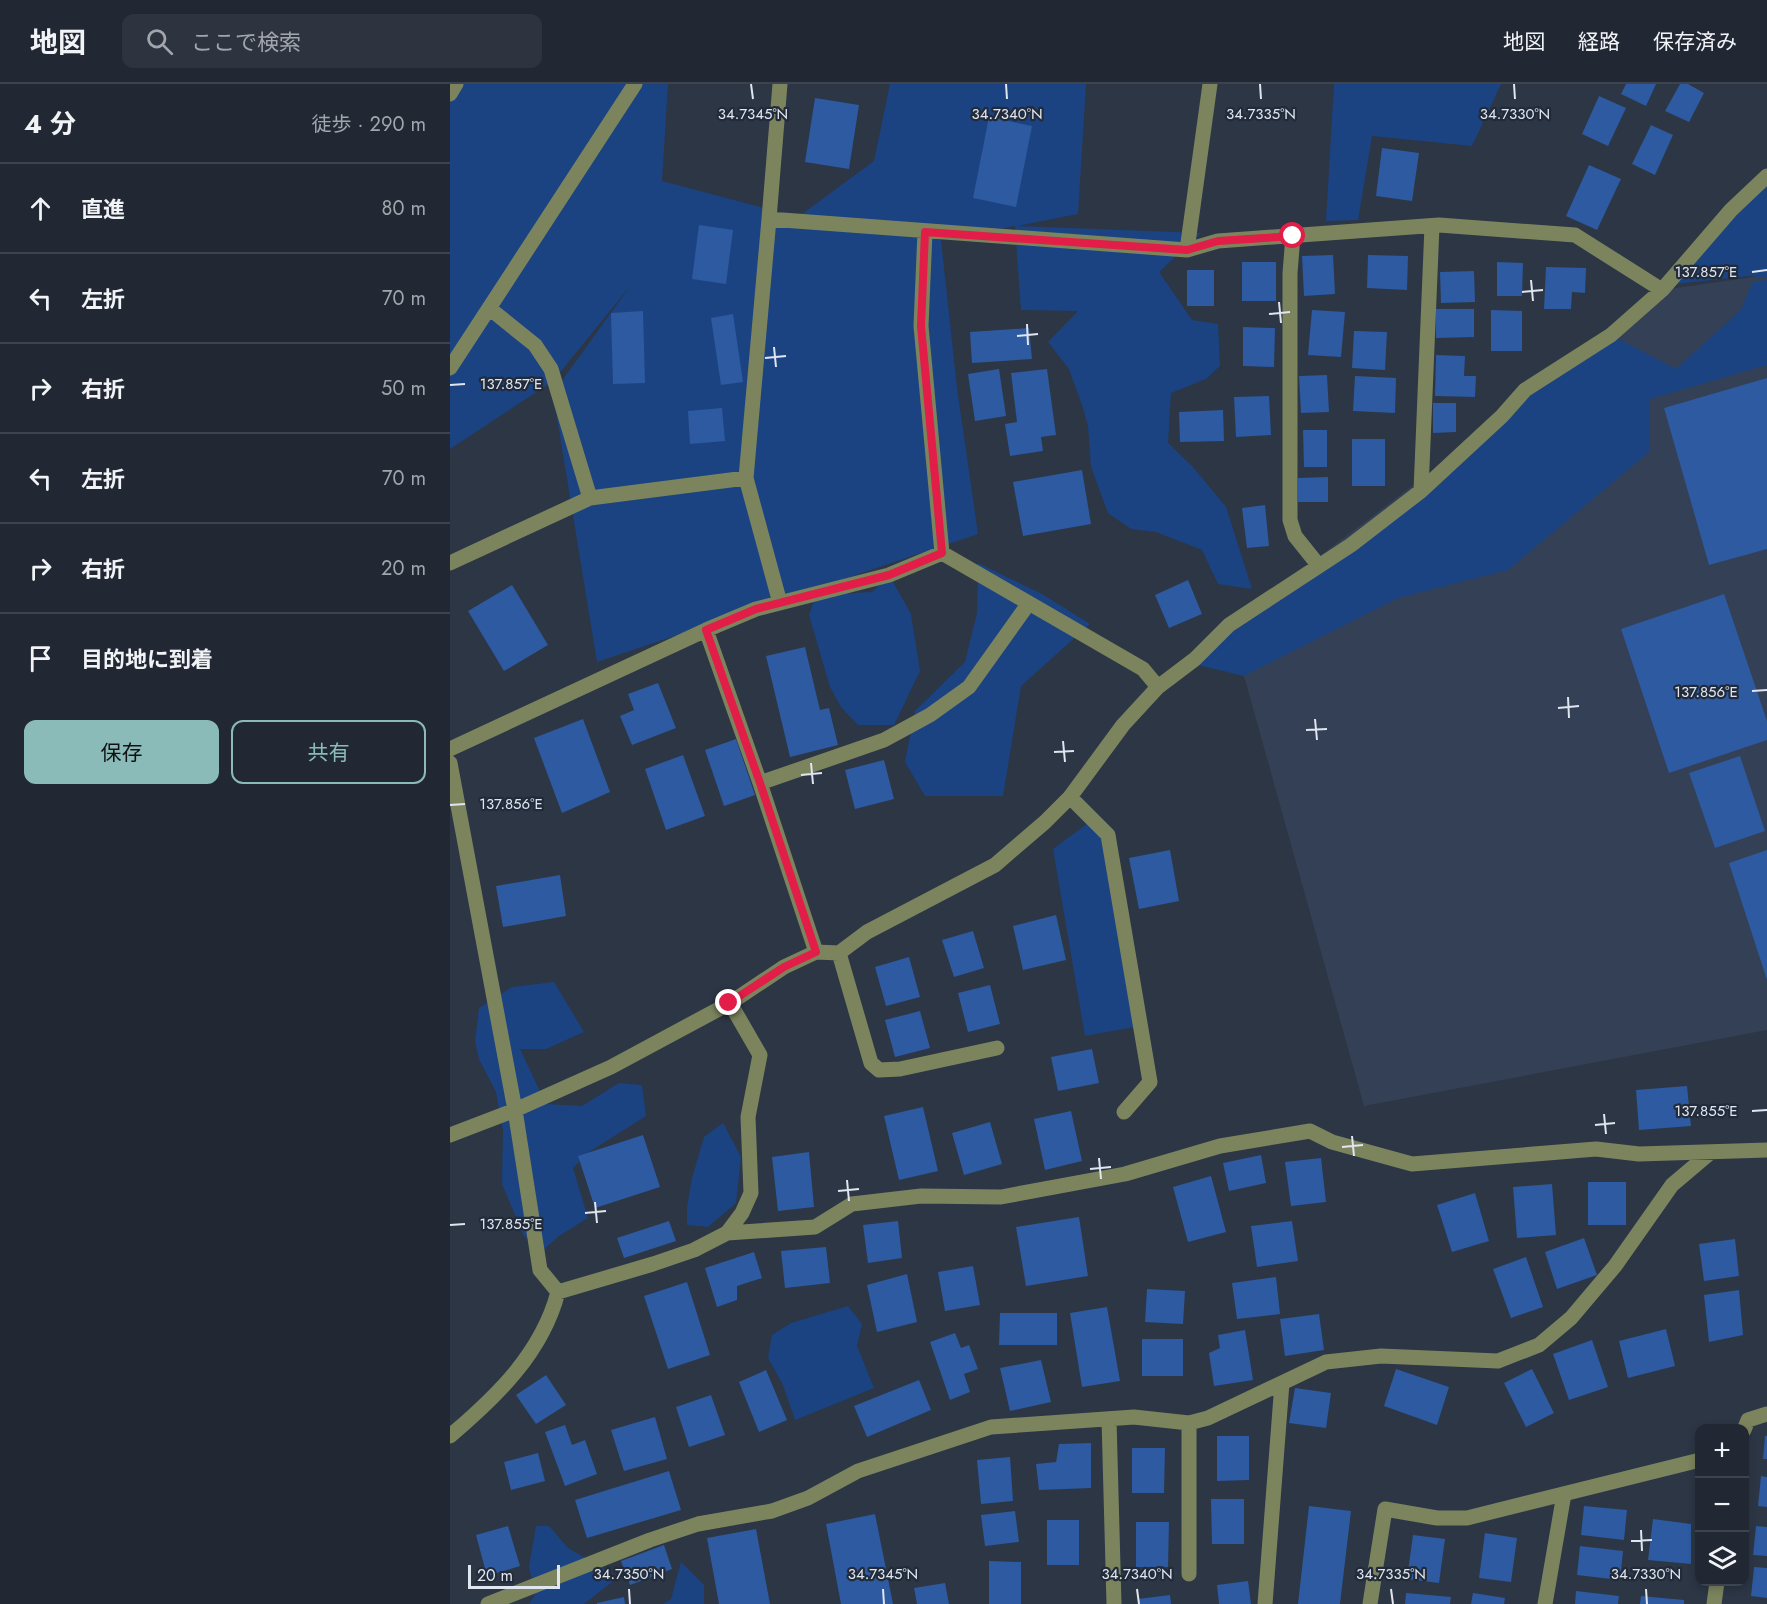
<!DOCTYPE html>
<html lang="ja">
<head>
<meta charset="utf-8">
<style>
  :root { --surface:#212834; --page:#2d3440; --text:#f1f3f6; --muted:#a2a6ac; --line:#3e444f; --accent:#8bbbb9 }
  body { margin:0; font-family:Jost,"Noto Sans JP",sans-serif; background:var(--page); color:var(--text) }
  .controls { position:absolute; right:18px; bottom:18px; display:grid; overflow:hidden; border-radius:12px; box-shadow:0 3px 9px #0003 }
  .controls button { width:54px; height:54px; display:grid; place-items:center; padding:0; border:0; border-bottom:2px solid var(--line); background:var(--surface); color:var(--text); font:30px sans-serif }
  .scale { position:absolute; left:18px; bottom:15px; width:92px; box-sizing:border-box; padding-left:6px; border:3px solid #e0e6f0; border-top:0; font-size:16px; line-height:21px; white-space:nowrap; color:#e0e6f0; -webkit-text-stroke:4px #222b3a; paint-order:stroke }
  .stop { position:absolute; width:18px; height:18px; margin:-14px; border:4px solid #e11d48; border-radius:50%; background:#fff }
  .stop.end { background:#e11d48; border-color:#fff; box-shadow:0 2px 6px #0008 }
  .list { margin:0; padding:0; list-style:none }
  h2 { display:flex; justify-content:space-between; align-items:center; height:78px; margin:0; padding:0 24px; font-size:26px }
  h2 small { font-size:20px; font-weight:400; color:var(--muted) }
  .list li { display:grid; grid-template-columns:39px 1fr auto; gap:18px; align-items:center; box-sizing:border-box; height:90px; padding:0 24px; border-top:2px solid var(--line) }
  .list b { display:block; font-size:22px; white-space:nowrap }
  .list em { font-size:20px; font-style:normal; color:var(--muted) }
  .actions { display:flex; gap:12px; padding:18px 24px }
  .actions a { flex:1; padding:14px 0; border:2px solid var(--accent); border-radius:12px; text-align:center; font-size:21px; color:var(--accent) }
  .actions .main { background:var(--accent); color:#111 }
  .icon { flex:none; width:33px; height:33px; fill:none; stroke:currentColor; stroke-width:2; stroke-linecap:round; stroke-linejoin:round }
  .map { position:relative; flex:none; width:1317px; height:1520px; overflow:hidden }
  header { display:flex; align-items:center; gap:36px; box-sizing:border-box; height:84px; padding:0 30px; background:var(--surface); border-bottom:2px solid var(--line) }
  header strong { font-size:28px }
  nav { display:flex; gap:33px; margin-inline-start:auto; font-size:21px }
  .search { width:420px; height:54px; background:var(--page); display:flex; align-items:center; gap:15px; box-sizing:border-box; padding:0 21px; border-radius:12px; color:var(--muted); font-size:22px }
  main { display:flex }
  aside { flex:1; background:var(--surface) }
  .map>svg:first-child { display:block }
</style>
</head>
<body>
<header>
<strong>地図</strong>
<div class="search"><svg class="icon" aria-label="search" viewBox="0 0 24 24"><circle cx="10" cy="10" r="6"/><path d="M15 15l6 6"/></svg>ここで検索</div>
<nav><a>地図</a><a>経路</a><a>保存済み</a></nav>
</header>
<main>
<aside>
<h2>4 分<small>徒歩 · 290 m</small></h2>
<ul class="list">
<li><svg class="icon" aria-label="ahead" viewBox="0 0 24 24"><path d="M12 20V5M6 11l6-6 6 6"/></svg><div><b>直進</b></div><em>80 m</em></li>
<li><svg class="icon" aria-label="left" viewBox="0 0 24 24"><path d="M17 20v-9H6M10 6l-5 5 5 5"/></svg><div><b>左折</b></div><em>70 m</em></li>
<li><svg class="icon" aria-label="right" viewBox="0 0 24 24"><path d="M7 20v-9h11M14 6l5 5-5 5"/></svg><div><b>右折</b></div><em>50 m</em></li>
<li><svg class="icon" aria-label="left" viewBox="0 0 24 24"><path d="M17 20v-9H6M10 6l-5 5 5 5"/></svg><div><b>左折</b></div><em>70 m</em></li>
<li><svg class="icon" aria-label="right" viewBox="0 0 24 24"><path d="M7 20v-9h11M14 6l5 5-5 5"/></svg><div><b>右折</b></div><em>20 m</em></li>
<li><svg class="icon" aria-label="arrive" viewBox="0 0 24 24"><path d="M6 21V4h12l-3 4 3 4H6"/></svg><div><b>目的地に到着</b></div></li>
</ul>
<div class="actions"><a class="main">保存</a><a>共有</a></div>
</aside>
<div class="map">
<svg width="1317" height="1520" viewBox="0 0 1317 1520">
  <rect width="100%" height="100%" fill="#2c3645"/>
  <path fill="#344055" d="M1317,191V946L914,1022L794,592L745,575L779,541L1161,251L1212,206Z"/>
  <path fill="#1b4382" d="M11,0H218L212,97L348,133L424,77L440,0H636L628,130L567,142L751,149L709,188L742,236L768,240L770,282L756,295L721,309L718,359L743,383L776,423L802,505L768,500L752,466L706,448L681,445L658,429L641,383L638,342L633,324L619,285L598,258L628,227L571,226L565,142L491,156L507,304L528,450L147,578L103,309L181,201L103,297L0,365V19Z
    M884,0H1051L1022,62L922,52L908,136L876,137Z
    M1317,98V194L1299,192L1216,201Z
    M1317,196V281L1200,315L1199,368L1058,486L948,514L794,592L731,577L901,462L1052,332L1161,251L1226,285L1291,226L1302,199Z
    M528,479L592,510L640,540L571,602L553,712H475L455,678L465,627L515,578L527,529Z
    M439,491L461,530L470,587L444,641H408L391,623L380,603L359,531L366,511L422,508Z
    M649,731L690,942L635,952L603,765Z
    M104,898L134,948L96,965H70L96,1020L132,1022L169,999L192,1001L196,1032L139,1068L123,1084L138,1134L109,1152L92,1167L74,1152L52,1100L53,1047L46,1008L29,975L25,957L29,924L62,903Z
    M273,1039L291,1073L286,1119L258,1143L237,1141V1123L242,1094L254,1053Z
    M398,1222L412,1240L407,1262L424,1304L345,1336L333,1301L318,1274L322,1251L341,1239Z
    M86,1442H99L118,1464L153,1484L162,1498L134,1520H79L85,1511L79,1482Z
    M231,1478L254,1501V1520H213L221,1515Z"/>
  <path fill="#2d5aa0" d="M1176,0H1206L1196,22L1171,10Z
    M1230,0H1238L1254,9L1239,38L1215,27Z
    M1149,12L1176,24L1158,62L1132,50Z
    M365,14L409,21L399,85L355,78Z
    M539,33L582,42L566,123L523,114Z
    M1201,41L1223,51L1205,91L1182,80Z
    M932,64L969,69L962,117L926,112Z
    M1139,81L1171,95L1147,146L1116,132Z
    M249,141L283,146L276,200L242,195Z
    M883,171L885,210L854,212L852,172Z
    M918,171L958,172L957,206L917,204Z
    M792,178H826V217H792Z
    M1047,178L1073,179L1072,212H1047Z
    M1096,183L1136,184L1135,209L1122,208L1121,225H1094Z
    M737,186H764V222H737Z
    M1024,187L1025,218L991,219L990,188Z
    M986,225H1024V253L986,254Z
    M862,226L895,228L891,273L858,271Z
    M1041,226L1072,227V267H1041Z
    M193,227L195,299L163,300L161,229Z
    M283,230L293,298L271,301L261,234Z
    M793,243L825,244L824,283L793,282Z
    M579,244L582,275L522,279L520,248Z
    M904,247L937,248L935,286L902,284Z
    M986,271L1015,272L1014,292H1026L1025,313L985,312Z
    M549,285L556,332L525,337L518,290Z
    M597,285L606,351L591,353L593,367L560,372L555,340L567,338L561,289Z
    M877,291L879,328L851,329L849,292Z
    M905,292L946,294L945,329L903,327Z
    M1317,294V465L1259,481L1214,324Z
    M819,312L821,351L786,353L784,313Z
    M983,319H1006V348L983,349Z
    M272,324L275,357L240,360L238,327Z
    M773,326L774,357L730,358L729,328Z
    M853,346H877V383H854Z
    M902,355H935V402H902Z
    M632,386L641,440L573,452L563,398Z
    M878,393V418H848V394Z
    M815,421L819,462L797,464L792,424Z
    M738,496L752,530L719,544L705,511Z
    M62,501L98,561L54,587L18,527Z
    M1274,510L1317,637V656L1219,689L1171,545Z
    M355,563L370,626L379,624L388,661L340,673L316,572Z
    M208,599L226,644L182,661L170,632L184,626L178,610Z
    M133,635L160,708L112,729L84,654Z
    M286,655L305,711L274,722L255,666Z
    M233,671L255,732L216,746L195,685Z
    M1290,672L1315,747L1265,764L1239,689Z
    M434,676L444,715L405,725L395,686Z
    M720,766L729,817L689,825L679,774Z
    M1317,766V896L1279,779Z
    M110,791L116,832L53,843L46,802Z
    M606,831L616,876L573,886L563,842Z
    M523,847L534,884L504,893L492,856Z
    M459,873L470,913L436,922L425,883Z
    M540,901L550,940L518,948L508,909Z
    M470,927L480,964L445,973L435,936Z
    M642,965L649,999L608,1007L601,973Z
    M1237,1002L1241,1042L1189,1046L1186,1006Z
    M473,1023L488,1087L449,1096L434,1032Z
    M621,1027L632,1077L595,1086L584,1035Z
    M540,1038L552,1080L514,1091L502,1049Z
    M193,1051L210,1103L145,1124L128,1072Z
    M359,1068L364,1123L328,1127L322,1073Z
    M811,1071L816,1099L779,1107L773,1079Z
    M871,1074L876,1118L841,1122L835,1078Z
    M761,1092L776,1148L738,1158L723,1103Z
    M1138,1098H1176V1141H1138Z
    M1102,1100L1106,1151L1067,1154L1063,1103Z
    M1025,1109L1039,1157L1002,1168L987,1121Z
    M629,1133L638,1192L576,1202L566,1143Z
    M219,1137L226,1157L174,1174L167,1154Z
    M448,1137L452,1174L418,1179L413,1141Z
    M842,1137L848,1177L807,1183L801,1142Z
    M1134,1154L1147,1191L1107,1205L1095,1168Z
    M1285,1155L1289,1192L1254,1197L1249,1160Z
    M376,1163L380,1199L335,1204L331,1167Z
    M304,1168L312,1194L287,1202V1216L267,1223L255,1184Z
    M1076,1173L1093,1223L1061,1234L1043,1185Z
    M523,1182L530,1221L495,1227L488,1188Z
    M457,1190L467,1238L427,1248L417,1201Z
    M826,1193L830,1230L787,1235L782,1199Z
    M237,1198L260,1271L218,1285L194,1212Z
    M697,1205L735,1207L733,1240L695,1238Z
    M1289,1206L1293,1251L1259,1258L1254,1211Z
    M657,1223L670,1297L632,1303L620,1229Z
    M550,1229H607V1261H549Z
    M869,1230L874,1266L835,1272L830,1235Z
    M1216,1245L1225,1282L1178,1294L1169,1257Z
    M795,1246L803,1296L764,1302L759,1269L770,1264L768,1251Z
    M505,1249L511,1264L519,1261L528,1285L514,1290L520,1308L500,1316L480,1258Z
    M692,1255H733V1292H692Z
    M1142,1256L1158,1303L1119,1316L1103,1270Z
    M591,1276L601,1318L560,1327L550,1284Z
    M946,1285L999,1303L987,1341L934,1322Z
    M1082,1285L1104,1329L1076,1343L1054,1299Z
    M316,1286L337,1336L309,1348L289,1298Z
    M96,1291L116,1321L86,1340L66,1311Z
    M469,1296L481,1326L417,1353L404,1322Z
    M845,1304L881,1309L876,1344L839,1339Z
    M261,1311L275,1351L239,1363L226,1323Z
    M205,1333L217,1375L174,1387L161,1346Z
    M115,1341L122,1361L135,1356L147,1390L115,1402L95,1348Z
    M767,1352H799V1396L767,1397Z
    M1315,1352H1317V1375H1313Z
    M641,1359V1404L589,1406L586,1380L606,1378L609,1360Z
    M682,1364H715L714,1409H682Z
    M88,1369L95,1397L61,1406L54,1378Z
    M560,1373L563,1417L531,1420L527,1376Z
    M219,1387L231,1426L137,1454L125,1416Z
    M1311,1392L1317,1393V1423L1308,1422Z
    M761,1415H794V1460H762Z
    M859,1422L901,1427L890,1520H848Z
    M1134,1422L1177,1426L1174,1456L1131,1451Z
    M565,1427L569,1458L535,1462L531,1431Z
    M425,1430L443,1520H391L376,1440Z
    M1203,1435L1241,1440V1480L1198,1476Z
    M597,1436H629V1481H597Z
    M686,1438H719L718,1483H686Z
    M58,1442L70,1482L37,1492L26,1451Z
    M1306,1442L1317,1443V1472L1303,1471Z
    M306,1445L320,1520H269L257,1454Z
    M1035,1449L1067,1454L1061,1498L1029,1494Z
    M963,1451L995,1455L989,1499L957,1495Z
    M214,1461L222,1485L180,1501L171,1477Z
    M1130,1462L1173,1467L1170,1496L1127,1491Z
    M539,1477L571,1478V1520H539Z
    M1304,1483L1317,1484V1514L1301,1512Z
    M798,1497L801,1520H769L767,1501Z
    M495,1499L499,1520H467L464,1504Z
    M1126,1507L1169,1512L1168,1520H1125Z
    M956,1509L1001,1513L1000,1520H955Z
    M1023,1509L1055,1514L1054,1520H1021Z
    M720,1511L721,1520H689L688,1515Z
    M1191,1512L1234,1516V1520H1190Z
    M174,1513L175,1520H147V1519Z"/>
  <g fill="none" stroke-linecap="round" stroke-linejoin="round">
    <path stroke="#7c845e" stroke-width="15" d="M0,10L6,0
      M319,135L330,0
      M475,148L471,242L492,469
      M843,152L840,189V436L845,452L869,482
      M737,166L760,0
      M39,224L85,261L101,285L140,414
      M0,284L185,0
      M971,407L982,142
      M0,479L140,414L296,394
      M330,519L296,394L319,135L737,166L768,157L989,141L1125,151L1212,206
      M256,546L310,699L366,868
      M0,665L256,546L306,525L439,491L492,469L693,585L708,603
      M0,679L65,1026L90,1186L108,1208L203,1180L244,1166L277,1149L292,1129L301,1109L298,1033L310,971L280,919
      M310,699L434,656L480,631L519,603L579,519
      M620,713L658,751L700,998L674,1028
      M389,869L421,979L429,986L450,985L547,964
      M0,1051L65,1026L161,983L280,919L334,883L366,868L389,869L417,848L545,781L595,738L620,713L673,641L708,603L745,575L779,541L901,461L971,407L1052,332L1075,306L1161,251L1212,206L1281,126L1317,92
      M277,1149L365,1143L402,1120L471,1112L551,1113L675,1090L770,1062L860,1047L882,1058L962,1080L1146,1065L1189,1070L1317,1066
      M659,1335L664,1520
      M739,1339V1490
      M1294,1346L1298,1336L1317,1330
      M0,1352C47,1312 92,1269 108,1208
      M38,1520L200,1456L248,1440L322,1427L358,1414L408,1387L541,1343L684,1333L739,1339L758,1334L876,1278L931,1272L1048,1277L1089,1261L1121,1234L1165,1182L1222,1101L1261,1068
      M815,1520L832,1299
      M920,1520L935,1425L987,1434H1017L1250,1376
      M1095,1520L1114,1410
      M1264,1520L1267,1498"/>
  </g>
  <g fill="none" stroke-linecap="round" stroke-linejoin="round">
    <path stroke="#e11d48" stroke-width="8" d="M279,919L334,883L366,868L310,699L256,546L306,525L439,491L492,469L471,242L475,148L737,166L768,157L843,152"/>
  </g>
  <path fill="none" stroke="#e0e6f0" stroke-width="2" d="M301,0L303,15M556,0L557,15M810,0L811,15M1064,0L1065,15M1302,188L1317,186M1081,196L1083,217M1072,208L1093,206M829,218L831,239M819,230L840,228M577,240L578,261M567,252L588,250M324,263L326,283M315,274L336,272M0,301L15,300M1302,607L1317,606M1118,613L1119,634M1108,624L1129,622M865,635L867,656M856,646L877,645M613,657L615,678M604,668L624,667M361,679L363,700M351,691L372,689M0,721L15,720M1302,1027L1317,1026M1154,1030L1156,1050M1145,1041L1165,1039M902,1052L904,1072M892,1063L913,1061M649,1074L651,1095M640,1085L661,1083M397,1096L399,1117M388,1107L409,1105M145,1118L147,1139M135,1129L156,1127M0,1141L15,1140M1191,1446L1192,1467M1181,1457L1202,1456M179,1505L180,1520M433,1505L434,1520M687,1505L689,1520M941,1505L943,1520M1196,1505L1197,1520"/>
  <g font-size="15" text-anchor="middle" fill="#e0e6f0" stroke="#222b3a" stroke-width="4.5" stroke-linejoin="round" paint-order="stroke">
    <text x="303" y="35">34.7345°N</text>
    <text x="557" y="35">34.7340°N</text>
    <text x="811" y="35">34.7335°N</text>
    <text x="1065" y="35">34.7330°N</text>
    <text x="1256" y="193">137.857°E</text>
    <text x="61" y="305">137.857°E</text>
    <text x="1256" y="613">137.856°E</text>
    <text x="61" y="725">137.856°E</text>
    <text x="1256" y="1032">137.855°E</text>
    <text x="61" y="1145">137.855°E</text>
    <text x="179" y="1495">34.7350°N</text>
    <text x="433" y="1495">34.7345°N</text>
    <text x="687" y="1495">34.7340°N</text>
    <text x="941" y="1495">34.7335°N</text>
    <text x="1196" y="1495">34.7330°N</text>
  </g>
</svg>
<div class="controls">
<button>+</button>
<button>−</button>
<button><svg class="icon" aria-label="layers" viewBox="0 0 24 24"><path d="M12 4l9 5-9 5-9-5zM3 14l9 5 9-5"/></svg></button>
</div>
<div class="scale">20 m</div>
<div class="stop" style="left:843px;top:152px"></div>
<div class="stop end" style="left:279px;top:919px"></div>
</div>
</main>
</body>
</html>
